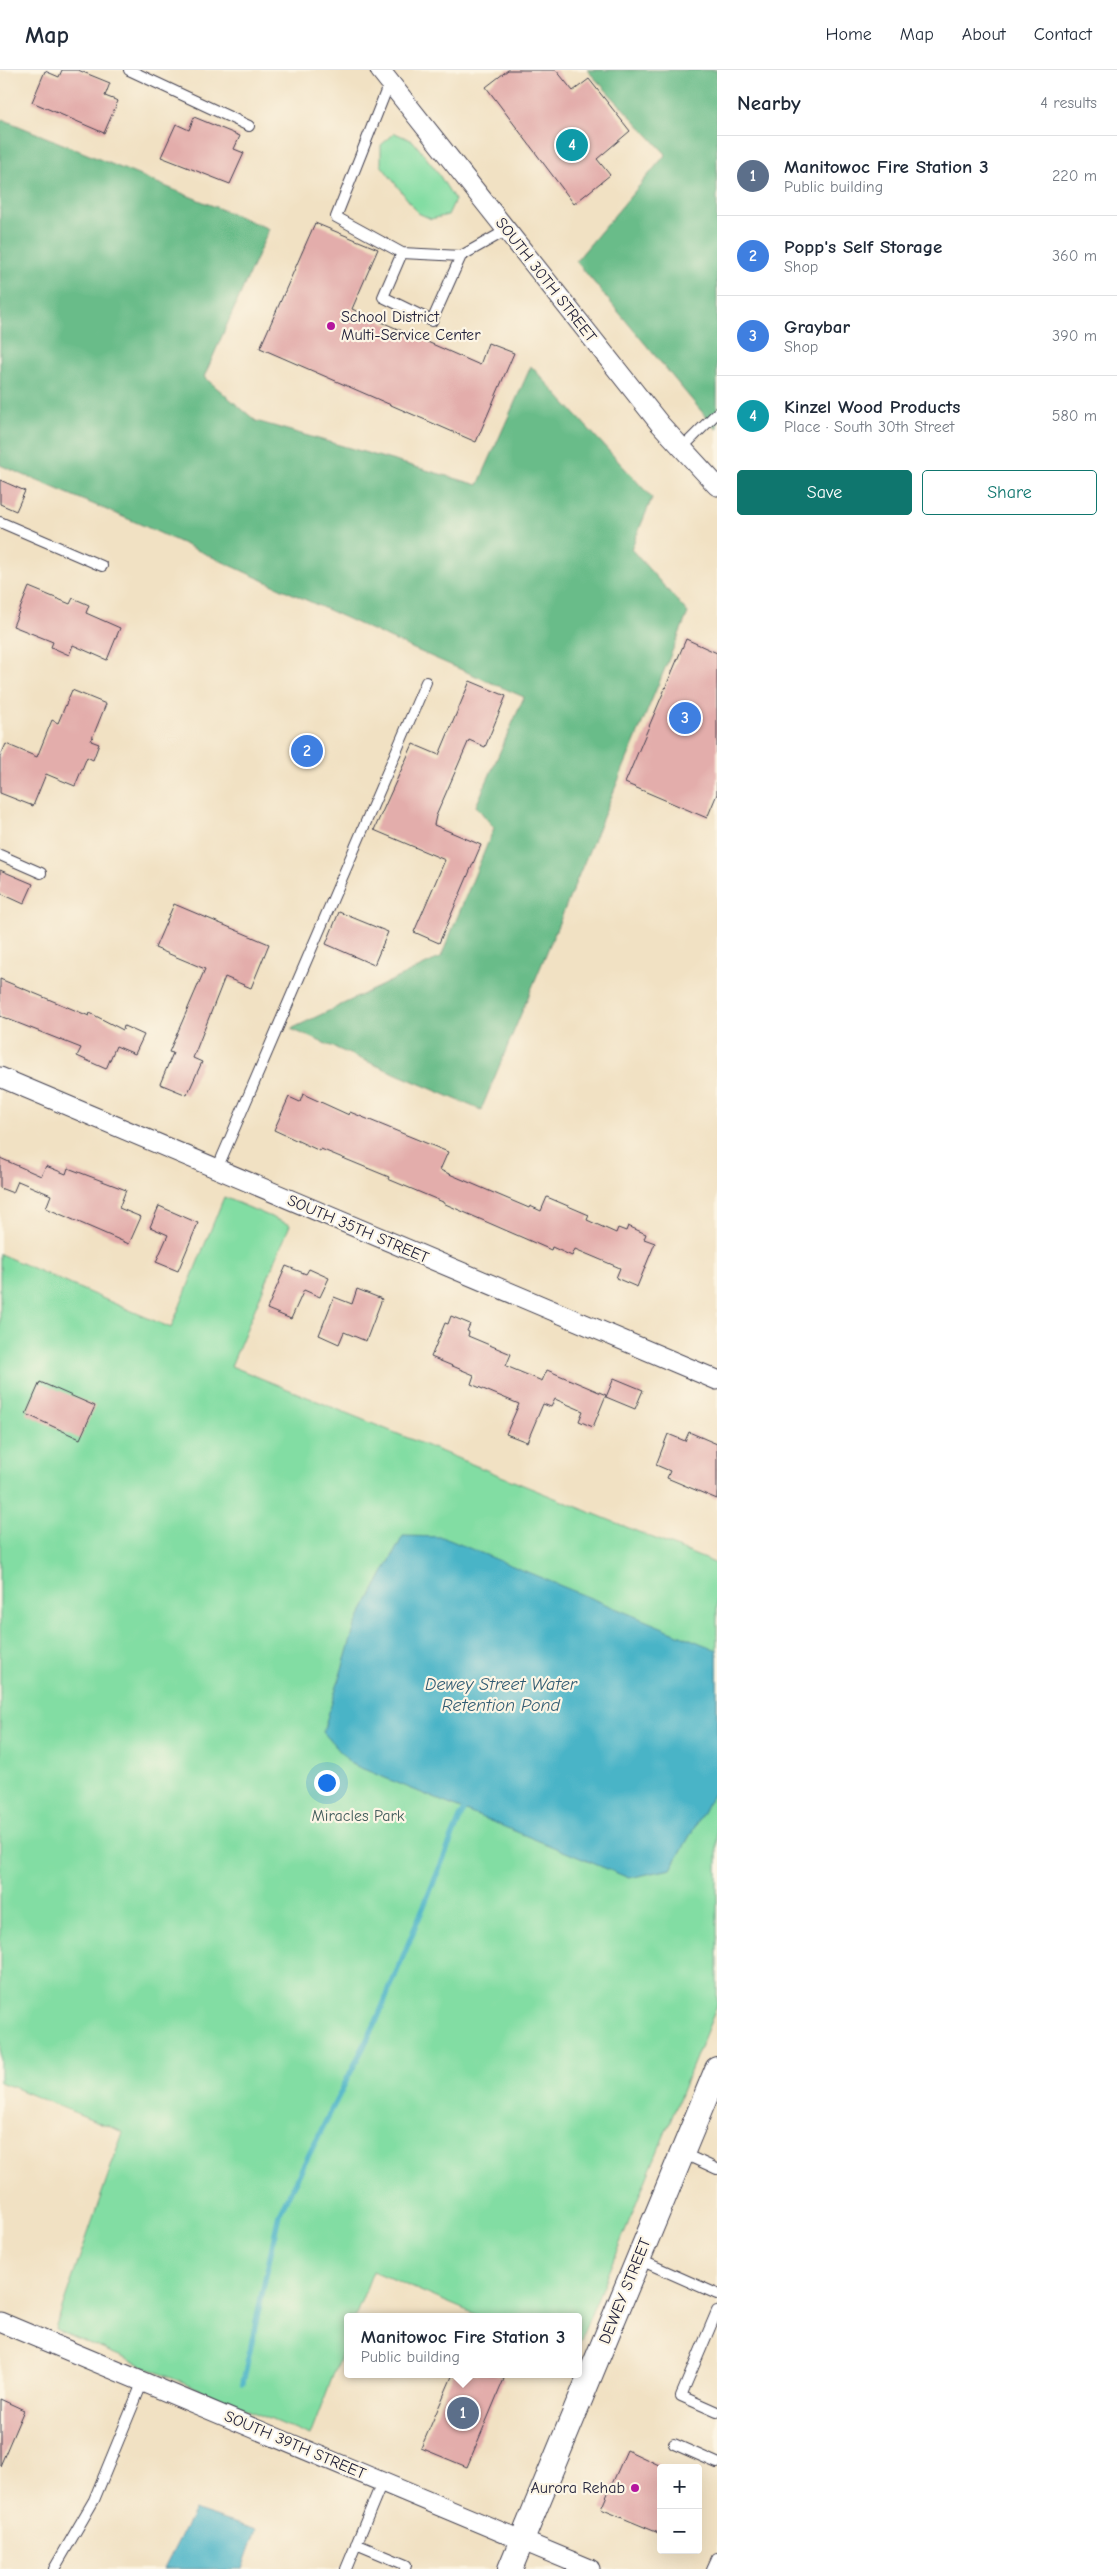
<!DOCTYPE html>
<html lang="en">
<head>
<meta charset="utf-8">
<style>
  :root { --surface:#fff; --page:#f6f6f7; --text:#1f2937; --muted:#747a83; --line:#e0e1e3; --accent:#0f766e }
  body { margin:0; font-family:"Comic Neue",sans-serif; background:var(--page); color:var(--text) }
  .controls { position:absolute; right:15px; bottom:15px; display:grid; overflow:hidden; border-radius:5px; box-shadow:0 5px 20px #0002 }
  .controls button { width:45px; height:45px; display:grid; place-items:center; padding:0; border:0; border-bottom:1px solid var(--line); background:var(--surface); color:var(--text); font:25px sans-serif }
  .you { position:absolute; left:326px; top:1712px; width:18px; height:18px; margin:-12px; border:4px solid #fff; border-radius:50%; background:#1a73e8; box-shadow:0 0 0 8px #1a73e833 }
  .badge { display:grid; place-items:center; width:32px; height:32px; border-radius:50%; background:var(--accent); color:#fff; font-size:16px; font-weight:700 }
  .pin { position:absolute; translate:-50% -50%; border:2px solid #fff; box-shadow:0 1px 5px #0006 }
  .popup { position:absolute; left:344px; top:2243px; width:238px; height:65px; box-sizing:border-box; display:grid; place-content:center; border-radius:5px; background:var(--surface); filter:drop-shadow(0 1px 4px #0005); font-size:16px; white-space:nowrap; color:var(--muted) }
  .popup b { font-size:19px; color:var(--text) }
  .popup::after { content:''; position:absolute; left:50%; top:100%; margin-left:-10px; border:10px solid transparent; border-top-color:var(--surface) }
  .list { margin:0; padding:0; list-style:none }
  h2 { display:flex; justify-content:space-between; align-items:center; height:65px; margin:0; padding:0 20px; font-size:21px }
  h2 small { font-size:16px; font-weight:400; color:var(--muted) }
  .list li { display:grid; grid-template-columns:32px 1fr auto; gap:15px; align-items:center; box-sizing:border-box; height:80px; padding:0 20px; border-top:1px solid var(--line) }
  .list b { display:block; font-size:19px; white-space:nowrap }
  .list p { margin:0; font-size:16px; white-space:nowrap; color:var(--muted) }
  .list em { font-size:16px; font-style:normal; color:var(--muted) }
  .actions { display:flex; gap:10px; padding:15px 20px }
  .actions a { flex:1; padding:11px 0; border:1px solid var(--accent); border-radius:5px; text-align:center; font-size:18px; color:var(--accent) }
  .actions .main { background:var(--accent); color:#fff }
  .map { position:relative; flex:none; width:717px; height:2499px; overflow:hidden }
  header { display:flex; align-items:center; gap:30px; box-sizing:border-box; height:70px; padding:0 25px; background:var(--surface); border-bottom:1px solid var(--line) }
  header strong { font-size:24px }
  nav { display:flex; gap:28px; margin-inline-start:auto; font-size:18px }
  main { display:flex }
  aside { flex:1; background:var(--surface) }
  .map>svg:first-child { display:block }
</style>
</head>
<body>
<header>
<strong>Map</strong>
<nav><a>Home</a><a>Map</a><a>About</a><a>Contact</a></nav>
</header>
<main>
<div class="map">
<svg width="717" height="2499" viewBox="0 0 717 2499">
  <rect width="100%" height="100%" fill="#fcf5e5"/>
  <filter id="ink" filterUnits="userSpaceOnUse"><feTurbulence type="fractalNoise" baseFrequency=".02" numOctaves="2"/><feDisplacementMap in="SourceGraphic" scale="10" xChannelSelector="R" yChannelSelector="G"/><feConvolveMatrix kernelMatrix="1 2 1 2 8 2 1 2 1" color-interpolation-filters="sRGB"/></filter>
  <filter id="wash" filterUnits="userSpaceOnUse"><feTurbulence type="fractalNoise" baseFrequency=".0096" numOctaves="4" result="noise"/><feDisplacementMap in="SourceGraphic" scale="20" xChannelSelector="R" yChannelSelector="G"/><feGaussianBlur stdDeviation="1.12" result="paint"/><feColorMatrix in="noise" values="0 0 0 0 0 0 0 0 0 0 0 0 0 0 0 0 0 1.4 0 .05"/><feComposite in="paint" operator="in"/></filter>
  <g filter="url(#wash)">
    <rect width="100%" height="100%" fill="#f1e1c3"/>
    <path fill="#82dda3" stroke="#52806f" d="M395,63L413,71L436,100L455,130L448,145L431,149L418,143L381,95V75Z
      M224,1127L290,1155L231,1296L717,1494V1936L578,2276V2247H482L373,2201L355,2247H348V2266L310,2366L55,2259L123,2062L0,2012V1184L171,1258Z"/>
    <path fill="#69bc89" stroke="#466f62" d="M587,0H717V360L576,191L666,84Z
      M2,49L269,159L204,307L256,351L478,415L531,296L652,428L631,479L688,543L481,1040L291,959L441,887L494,758L476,736L524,627L407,576L140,454L0,395V54Z"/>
    <path fill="#49b4c7" stroke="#366b81" d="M403,1466L442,1467L717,1580V1718L671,1799L629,1808L351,1694L323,1662L355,1556Z
      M194,2440L256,2460L242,2499H164Z"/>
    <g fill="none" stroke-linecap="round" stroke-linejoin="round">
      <path stroke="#49b4c7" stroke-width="5.5" d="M243,2313L279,2144L376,1952L463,1741"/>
    </g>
    <g id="blocks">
      <path fill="#e3adab" d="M62,0H78L110,13L105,26L118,31L104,63L32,32L45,1L59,7Z
        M508,0H556L573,21L589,9L630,61L597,89L610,105L574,134L486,17Z
        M194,47L240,66L234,79L244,83L230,114L161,87L176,54L189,60Z
        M315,153L378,179L352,239L480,295L488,273L514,283L476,372L260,278Z
        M0,410L25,421L16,441L0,434Z
        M29,517L70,534L73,528L89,535L86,543L120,558L107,590L73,575L69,585L51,577L53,572L13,556Z
        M686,569L717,583V724L707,748L625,713Z
        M470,611L506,626L485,677L469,670L436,746L434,755L481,775L439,873L414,862L445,790L374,760L413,674L439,685Z
        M72,620L106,634L91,671L99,674L93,690L87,687L75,716L46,704L33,736L0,723V687L6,674L37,687L52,650L58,653Z
        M0,800L33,814L24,834L0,823Z
        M174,834L269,874L251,918L225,907L193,988L202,992L187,1025L160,1014L173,983L169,982L205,899L155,878Z
        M339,842L388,862L374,895L326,874Z
        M0,909L89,946L90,943L123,960L124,956L144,965L135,984L116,976L106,999L77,986L81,978L0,946Z
        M303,1024L349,1045L350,1042L448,1082L440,1100L529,1138L530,1136L541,1141L547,1127L589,1145L587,1150L616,1163L618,1158L626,1161L628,1156L646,1164L644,1169L655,1173L637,1217L616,1208L620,1198L575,1179L572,1186L552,1177L551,1180L443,1133V1132L388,1109L389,1107L321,1079L320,1081L274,1060L289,1027L300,1032Z
        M0,1088L41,1106L46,1096L66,1104L68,1098L126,1120L119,1138L141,1147L129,1174L46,1138L51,1125L18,1111L13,1123L0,1118Z
        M159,1136L198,1153L178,1201L156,1192L168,1165L150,1157Z
        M286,1196L306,1204L309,1199L329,1208L320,1227L304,1220L291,1249L267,1239Z
        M357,1219L382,1229L366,1271L344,1262L339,1274L319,1265L334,1227L352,1234Z
        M451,1246L470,1254L467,1261L469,1262L468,1266L511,1284L506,1296L542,1311L547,1300L606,1325L593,1357L579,1351L583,1341L555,1329L551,1337L543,1334L527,1372L506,1364L519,1334L471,1314L474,1305L431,1287L445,1253L448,1254Z
        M614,1308L643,1320L635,1339L606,1327Z
        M40,1312L95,1336L80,1369L26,1344Z
        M689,1362L717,1374V1429L667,1408L670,1401L656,1395L668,1364L685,1371Z
        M453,2304H493L504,2309L467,2397L421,2378Z
        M0,2329L24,2340L0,2396Z
        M627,2380L661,2396V2464L601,2439Z"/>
    </g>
  </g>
  <g filter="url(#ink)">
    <use href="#blocks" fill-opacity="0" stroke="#413f4f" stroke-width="1"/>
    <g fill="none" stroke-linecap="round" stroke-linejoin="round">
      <defs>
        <path id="service" d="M129,0L249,56
          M390,11L336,147L402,183L383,227L432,251L461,186L507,160
          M402,183L461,186
          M682,378L717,343
          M0,452L102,496
          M0,785L41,803
          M217,1099L426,612
          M682,2083L717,2099
          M638,2189L717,2224
          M717,2241L681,2326L717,2342
          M674,2374L717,2393
          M356,2474L406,2495L405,2499
          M54,2499L94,2430L143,2311
          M346,2499L382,2412
          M712,2499L717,2488"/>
        <path id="minor" d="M380,0L660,354L717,416
          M0,1007L717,1310
          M0,2252L590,2499"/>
        <path id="tertiary" d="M510,2499L717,1999"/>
      </defs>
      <use href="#service" stroke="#413f4f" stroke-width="12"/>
      <use href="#minor" stroke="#413f4f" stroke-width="21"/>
      <use href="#tertiary" stroke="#413f4f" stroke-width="26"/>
      <use href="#service" stroke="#fff" stroke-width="10"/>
      <use href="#minor" stroke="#fff" stroke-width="19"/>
      <use href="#tertiary" stroke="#fff" stroke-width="24"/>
    </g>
  </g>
  <g fill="#b5179e" stroke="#fcf5e5" stroke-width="2">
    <circle cx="331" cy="256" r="5"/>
    <circle cx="635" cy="2418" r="5"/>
  </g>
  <g text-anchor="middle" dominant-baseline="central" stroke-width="4.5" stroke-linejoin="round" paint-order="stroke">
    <g font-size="16" fill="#22223b" stroke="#fcf5e5">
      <text transform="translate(546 210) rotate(52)">SOUTH 30TH STREET</text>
      <text transform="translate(358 1159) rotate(23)">SOUTH 35TH STREET</text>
      <text transform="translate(625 2221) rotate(-68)">DEWEY STREET</text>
      <text transform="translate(295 2375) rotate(23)">SOUTH 39TH STREET</text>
    </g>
    <g font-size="16" fill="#22223b" stroke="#fcf5e5" text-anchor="start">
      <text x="341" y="247">School District<tspan x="341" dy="18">Multi-Service Center</tspan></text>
      <text x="625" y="2418" text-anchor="end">Aurora Rehab</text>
    </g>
    <g font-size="16" fill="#3f5a5a" stroke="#fcf5e5">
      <text x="358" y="1746">Miracles Park</text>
    </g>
    <g font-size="18" font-style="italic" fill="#325c73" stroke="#fcf5e5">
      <text x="501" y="1614">Dewey Street Water<tspan x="501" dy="21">Retention Pond</tspan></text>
    </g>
  </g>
</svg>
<div class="controls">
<button>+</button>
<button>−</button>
</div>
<div class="you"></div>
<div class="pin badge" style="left:463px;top:2343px;background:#5c6f8a">1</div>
<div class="popup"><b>Manitowoc Fire Station 3</b>Public building</div>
<div class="pin badge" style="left:307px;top:681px;background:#3f7fe0">2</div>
<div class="pin badge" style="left:685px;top:648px;background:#3f7fe0">3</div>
<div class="pin badge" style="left:572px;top:75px;background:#0f9aa8">4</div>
</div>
<aside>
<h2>Nearby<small>4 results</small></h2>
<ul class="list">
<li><span class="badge" style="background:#5c6f8a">1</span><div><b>Manitowoc Fire Station 3</b><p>Public building</p></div><em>220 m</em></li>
<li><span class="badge" style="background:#3f7fe0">2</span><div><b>Popp's Self Storage</b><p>Shop</p></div><em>360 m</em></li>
<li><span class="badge" style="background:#3f7fe0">3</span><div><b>Graybar</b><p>Shop</p></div><em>390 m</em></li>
<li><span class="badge" style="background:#0f9aa8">4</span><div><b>Kinzel Wood Products</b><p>Place · South 30th Street</p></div><em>580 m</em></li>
</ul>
<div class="actions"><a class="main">Save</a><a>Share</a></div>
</aside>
</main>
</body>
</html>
